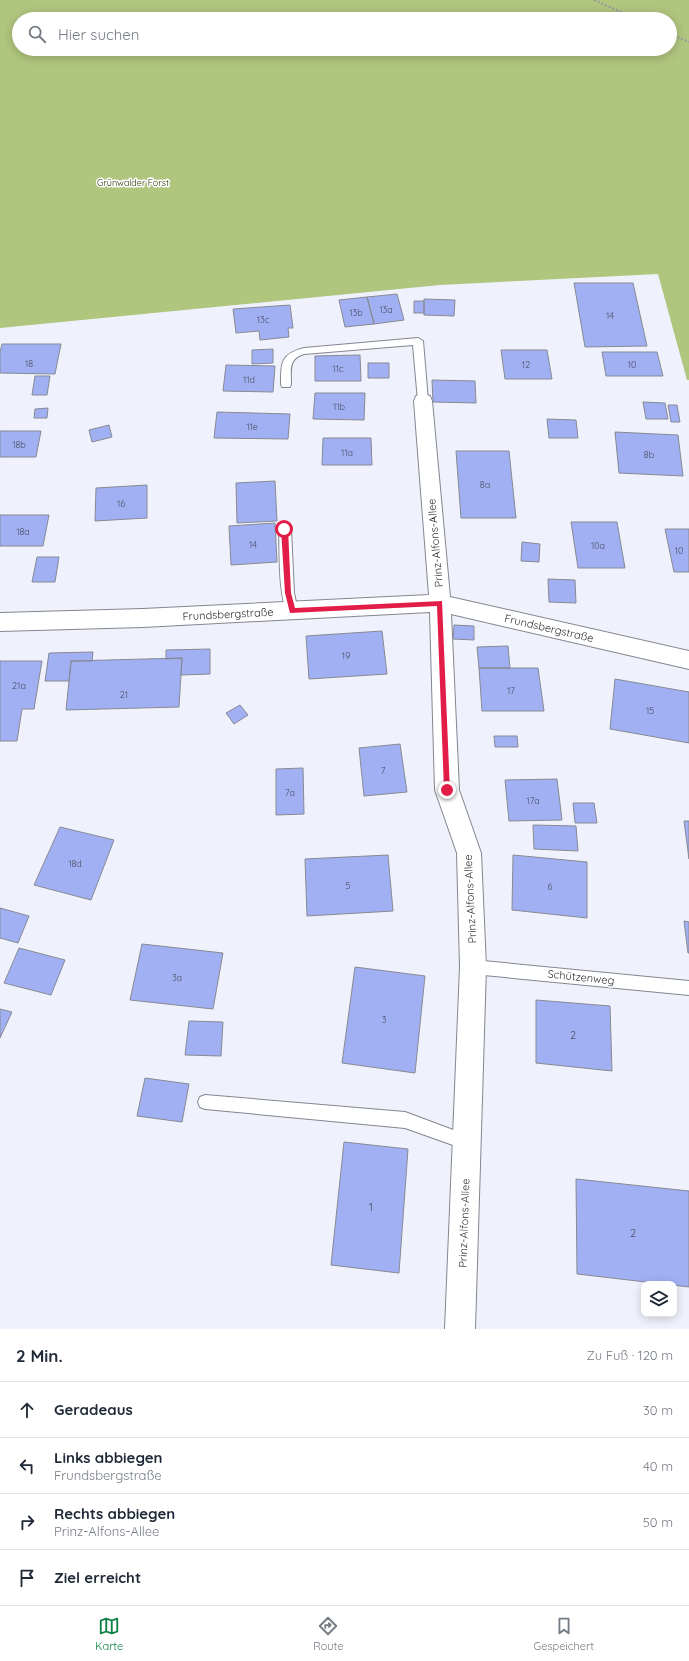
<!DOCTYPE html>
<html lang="de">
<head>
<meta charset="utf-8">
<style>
  :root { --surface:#fff; --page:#f6f6f7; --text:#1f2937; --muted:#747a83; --line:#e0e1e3; --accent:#0b8043 }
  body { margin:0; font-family:Quicksand,sans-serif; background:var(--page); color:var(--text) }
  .controls { position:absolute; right:12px; bottom:12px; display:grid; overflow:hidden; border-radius:8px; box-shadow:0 2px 10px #0003 }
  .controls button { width:36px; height:36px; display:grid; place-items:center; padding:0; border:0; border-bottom:1px solid var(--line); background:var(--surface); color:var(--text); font:20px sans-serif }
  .stop { position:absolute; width:12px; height:12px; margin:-9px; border:3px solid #e11d48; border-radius:50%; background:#fff }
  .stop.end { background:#e11d48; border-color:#fff; box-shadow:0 1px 4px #0008 }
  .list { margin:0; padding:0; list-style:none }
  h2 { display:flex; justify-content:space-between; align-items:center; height:52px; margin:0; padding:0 16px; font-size:17px }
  h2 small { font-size:13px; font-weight:400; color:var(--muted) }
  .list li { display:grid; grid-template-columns:26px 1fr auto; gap:12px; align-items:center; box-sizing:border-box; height:56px; padding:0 16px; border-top:1px solid var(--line) }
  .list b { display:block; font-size:15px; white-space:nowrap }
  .list p { margin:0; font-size:13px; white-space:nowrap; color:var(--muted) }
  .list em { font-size:13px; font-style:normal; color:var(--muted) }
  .icon { flex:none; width:22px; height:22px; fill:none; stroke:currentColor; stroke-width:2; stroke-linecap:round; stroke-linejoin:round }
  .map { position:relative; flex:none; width:689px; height:1329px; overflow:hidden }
  .search { position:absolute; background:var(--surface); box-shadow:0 2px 10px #0003; left:12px; right:12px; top:12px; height:44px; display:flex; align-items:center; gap:10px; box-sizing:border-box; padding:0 14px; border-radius:22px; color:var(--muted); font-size:15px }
  .sheet { height:276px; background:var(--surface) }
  nav { display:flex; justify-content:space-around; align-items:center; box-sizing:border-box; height:56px; border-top:1px solid var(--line); background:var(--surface); font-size:11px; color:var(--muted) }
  nav a { display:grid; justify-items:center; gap:2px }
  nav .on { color:var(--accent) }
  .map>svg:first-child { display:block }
</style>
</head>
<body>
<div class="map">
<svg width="689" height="1329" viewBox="0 0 689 1329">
  <rect width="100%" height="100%" fill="#eff2fc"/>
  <path fill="#b0c57e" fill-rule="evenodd" d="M0,0H689V380H687L658,274L440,285L0,328ZM19,19H670V49H19Z"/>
  <path fill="#a1b0f3" stroke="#878a93" d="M574,283H633L647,346L585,347Z
    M397,294L404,320L374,324L367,297Z
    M367,297L374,324L345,327L339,300Z
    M424,299L455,300L454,316L424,315Z
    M414,301H424V313H414Z
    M290,305L293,328H288L289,337L260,340L259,331L236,333L233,309Z
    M2,344H61L55,374L0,373V352Z
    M273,349V363L252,364V350Z
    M501,350H547L552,379H505Z
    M602,352H657L663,376H606Z
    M360,355L361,381H315V356Z
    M368,363H389V378H368Z
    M226,365L275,366L273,392L223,391Z
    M35,376H50L47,395H32Z
    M432,380L475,381L476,403L433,402Z
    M315,393H365L364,420L313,419Z
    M643,402L665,403L668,419H646Z
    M668,405H677L680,422H671Z
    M48,408L47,418H34L35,409Z
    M217,412L290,414L288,439L214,438Z
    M547,419L576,420L578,438H549Z
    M109,425L112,437L92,442L89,430Z
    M0,431H41L36,457H0Z
    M615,432L678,435L683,476L619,473Z
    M323,438H371L372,465H322Z
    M456,451H509L516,518H461Z
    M275,481L277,521L237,523L236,483Z
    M147,485V518L95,521L96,488Z
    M0,515H49L43,546H0Z
    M571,522H617L625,568H578Z
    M275,523L277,562L231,565L229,526Z
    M665,529H689V572H674Z
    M522,542L540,544L539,562L521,561Z
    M37,557H59L55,582H32Z
    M548,579L575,580L576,603L549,602Z
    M454,625L474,626V640L453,639Z
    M382,631L387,674L309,679L306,636Z
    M508,646L510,668H479L477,647Z
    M210,649V674L181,675L182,658L166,659V650Z
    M93,652L92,661H71L69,681H45L49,653Z
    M182,658L179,707L66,710L71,661Z
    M0,661H42L34,709H22L17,741H0Z
    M479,668H538L544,711H482Z
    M615,679L689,692V743L610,729Z
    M240,705L248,715L234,724L226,713Z
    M494,736H517L518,747H495Z
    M400,744L407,792L364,796L359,748Z
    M303,768L304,814L276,815V769Z
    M557,779L562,820L509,821L505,780Z
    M573,803H594L597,823H575Z
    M684,821H689V859Z
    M533,825L576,826L578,851L534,849Z
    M60,827L114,840L91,900L34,885Z
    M388,855L393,911L307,916L305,859Z
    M513,855L587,862V918L512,910Z
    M0,908L29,916L18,943L0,938Z
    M684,921L689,922V953H688Z
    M142,944L223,953L213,1009L130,1000Z
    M19,948L65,960L51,995L4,983Z
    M355,967L425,976L415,1073L342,1063Z
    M536,1000L610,1006L612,1071L536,1063Z
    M0,1009L12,1012L0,1038Z
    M189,1021L223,1022L221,1056L185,1055Z
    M145,1078L189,1084L182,1122L137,1116Z
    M344,1142L408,1149L399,1273L331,1265Z
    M576,1179L689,1191V1287L577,1274Z"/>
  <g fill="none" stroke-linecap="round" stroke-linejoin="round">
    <defs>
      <path id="lane" d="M418,338L423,341L428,401L427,404H419L418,401L413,345L304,354C288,359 291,370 291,384L290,387H282L281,384C281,362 281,354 304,348Z
        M285,525L289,526L291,529L294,593L298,611L296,614L292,616L288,614C278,595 280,552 279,529L281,526Z
        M473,960L689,981V995L473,974L468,972L466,967L468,962Z
        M205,1095L405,1112L472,1137L475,1142L472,1147L467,1150L405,1128L205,1109L200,1107L198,1102L200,1097Z"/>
      <path id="street" d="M423,394L430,396L432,401L450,597L689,651V669L451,614L459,790L481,853L486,967L475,1329H445L460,967L457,853L435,790L430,612L143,627L0,631V613L143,609L429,595L414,401L416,396Z"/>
    </defs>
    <use href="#lane" stroke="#83868f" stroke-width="2"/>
    <use href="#street" stroke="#83868f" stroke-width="2"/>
    <path stroke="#989aa1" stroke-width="2" stroke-dasharray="2 2" stroke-linecap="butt" d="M594,0L637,19
      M670,34L689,42"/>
    <use href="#lane" fill="#fff" fill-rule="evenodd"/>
    <use href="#street" fill="#fff" fill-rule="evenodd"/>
  </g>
  <path fill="#e11d48" d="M284,527L288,529L291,593L295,608L442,601L450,792L447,793L444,790L437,606L290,613L285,593L281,529Z"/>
  <g text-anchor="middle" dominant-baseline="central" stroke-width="3" stroke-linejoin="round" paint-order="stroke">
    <g font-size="9" fill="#2c3700" stroke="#fff">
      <text x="133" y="182">Grünwalder Forst</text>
    </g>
    <g font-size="9" fill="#4b4f63">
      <text x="386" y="309">13a</text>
      <text x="356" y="312">13b</text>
      <text x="610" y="315">14</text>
      <text x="263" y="319">13c</text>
      <text x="29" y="363">18</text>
      <text x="526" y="364">12</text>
      <text x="632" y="364">10</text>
      <text x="338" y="368">11c</text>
      <text x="249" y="379">11d</text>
      <text x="339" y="406">11b</text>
      <text x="252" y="426">11e</text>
      <text x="19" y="444">18b</text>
      <text x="347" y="452">11a</text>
      <text x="649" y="454">8b</text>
      <text x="485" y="484">8a</text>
      <text x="121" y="503">16</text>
      <text x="23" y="531">18a</text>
      <text x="253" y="544">14</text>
      <text x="598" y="545">10a</text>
      <text x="679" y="550">10</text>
      <text x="346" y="655">19</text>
      <text x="19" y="685">21a</text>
      <text x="511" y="690">17</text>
      <text x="124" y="694">21</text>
      <text x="650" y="710">15</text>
      <text x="383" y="770">7</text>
      <text x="290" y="792">7a</text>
      <text x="533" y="800">17a</text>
      <text x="75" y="863">18d</text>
      <text x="348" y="885">5</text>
      <text x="550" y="886">6</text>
      <text x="177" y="977">3a</text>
      <text x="384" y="1019">3</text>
    </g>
    <g font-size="11" fill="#2e2f33" stroke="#fff">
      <text transform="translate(435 543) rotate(-95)">Prinz-Alfons-Allee</text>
      <text transform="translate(228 614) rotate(-3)">Frundsbergstraße</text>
      <text transform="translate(549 628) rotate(13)">Frundsbergstraße</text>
      <text transform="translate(470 899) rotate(-93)">Prinz-Alfons-Allee</text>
      <text transform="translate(581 977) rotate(6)">Schützenweg</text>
      <text transform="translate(464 1223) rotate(-88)">Prinz-Alfons-Allee</text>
    </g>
    <g font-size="11" fill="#4b4f63">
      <text x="573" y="1035">2</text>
      <text x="371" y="1207">1</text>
      <text x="633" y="1233">2</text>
    </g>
  </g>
</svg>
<div class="controls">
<button><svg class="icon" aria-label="layers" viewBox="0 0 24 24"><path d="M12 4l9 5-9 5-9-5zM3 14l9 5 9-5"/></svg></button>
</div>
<div class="stop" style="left:284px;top:529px"></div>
<div class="stop end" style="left:447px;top:790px"></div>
<div class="search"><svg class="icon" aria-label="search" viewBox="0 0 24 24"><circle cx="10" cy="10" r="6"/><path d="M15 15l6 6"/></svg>Hier suchen</div>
</div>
<section class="sheet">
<h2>2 Min.<small>Zu Fuß · 120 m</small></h2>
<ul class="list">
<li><svg class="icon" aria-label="ahead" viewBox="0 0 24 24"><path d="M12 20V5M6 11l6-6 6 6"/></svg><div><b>Geradeaus</b></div><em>30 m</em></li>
<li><svg class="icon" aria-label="left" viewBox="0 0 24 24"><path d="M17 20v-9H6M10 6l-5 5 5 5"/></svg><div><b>Links abbiegen</b><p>Frundsbergstraße</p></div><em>40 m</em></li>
<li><svg class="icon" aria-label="right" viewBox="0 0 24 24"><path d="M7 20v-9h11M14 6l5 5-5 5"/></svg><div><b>Rechts abbiegen</b><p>Prinz-Alfons-Allee</p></div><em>50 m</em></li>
<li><svg class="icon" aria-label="arrive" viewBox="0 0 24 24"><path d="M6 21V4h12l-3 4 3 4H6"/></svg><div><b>Ziel erreicht</b></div></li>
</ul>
</section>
<nav>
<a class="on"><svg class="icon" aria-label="map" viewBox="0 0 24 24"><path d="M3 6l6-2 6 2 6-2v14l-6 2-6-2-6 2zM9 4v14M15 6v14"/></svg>Karte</a>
<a><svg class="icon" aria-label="directions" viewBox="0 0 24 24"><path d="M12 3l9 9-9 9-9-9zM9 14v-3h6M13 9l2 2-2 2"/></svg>Route</a>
<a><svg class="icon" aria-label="saved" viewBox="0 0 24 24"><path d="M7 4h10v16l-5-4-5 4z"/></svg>Gespeichert</a>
</nav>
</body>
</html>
